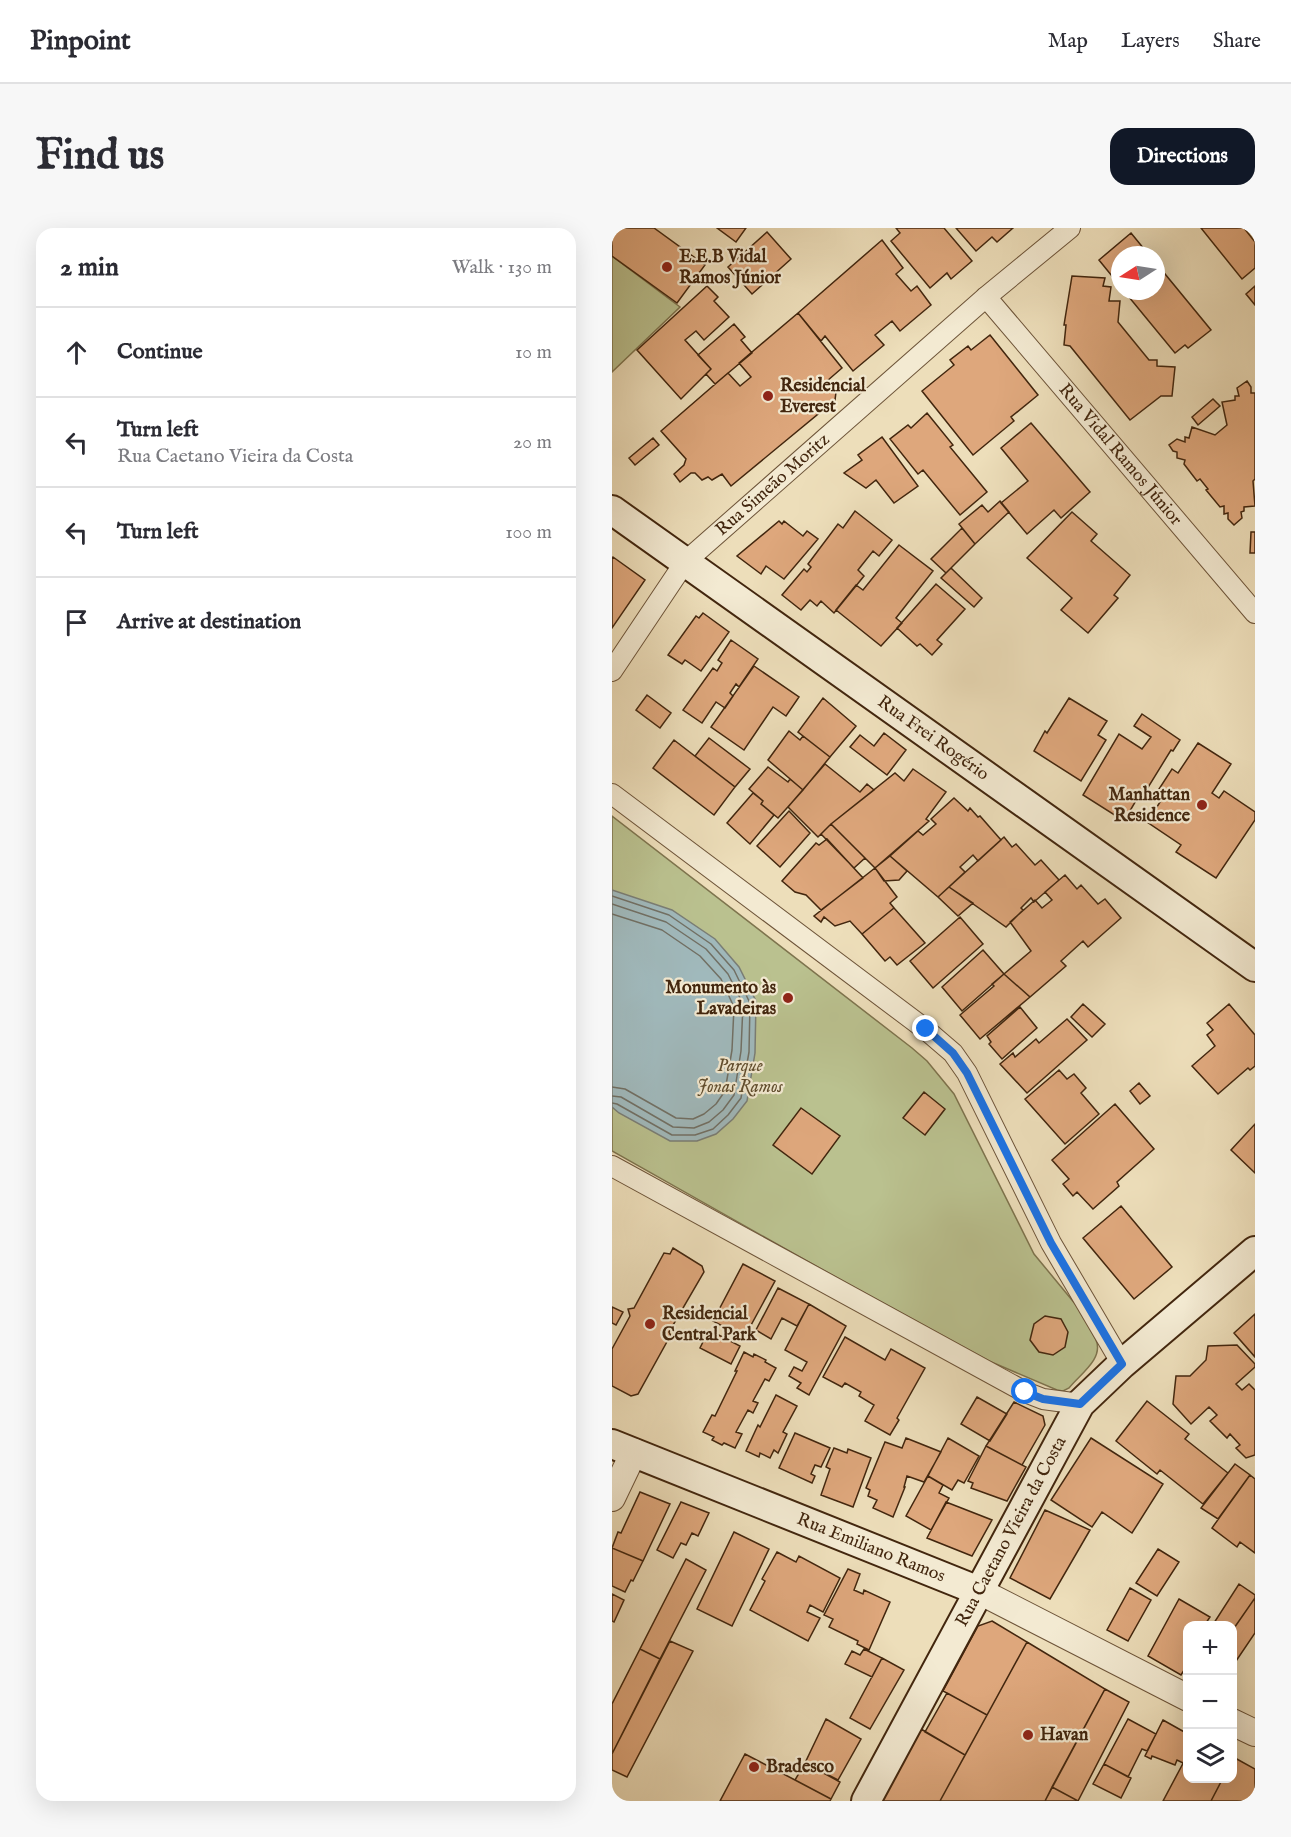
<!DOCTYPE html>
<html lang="en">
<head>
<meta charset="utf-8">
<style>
  :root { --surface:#fff; --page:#f7f7f7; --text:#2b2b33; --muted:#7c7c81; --line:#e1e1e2; --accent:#111827 }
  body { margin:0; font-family:"IM FELL English",serif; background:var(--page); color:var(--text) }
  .controls { position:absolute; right:18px; bottom:18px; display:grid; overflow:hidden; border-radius:12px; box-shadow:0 6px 24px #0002 }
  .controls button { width:54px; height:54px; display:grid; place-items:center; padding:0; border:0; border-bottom:2px solid var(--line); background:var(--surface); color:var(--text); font:30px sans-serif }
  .compass { position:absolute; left:499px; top:18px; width:54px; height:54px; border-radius:50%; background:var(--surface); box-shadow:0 6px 24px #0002; rotate:258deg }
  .stop { position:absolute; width:18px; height:18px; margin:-14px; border:4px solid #1a73e8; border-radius:50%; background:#fff }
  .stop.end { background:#1a73e8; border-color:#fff; box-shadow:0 2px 6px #0008 }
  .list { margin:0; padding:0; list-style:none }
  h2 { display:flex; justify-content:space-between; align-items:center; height:78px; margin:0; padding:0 24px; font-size:26px }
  h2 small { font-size:20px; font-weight:400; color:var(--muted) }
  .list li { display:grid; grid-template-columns:39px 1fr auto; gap:18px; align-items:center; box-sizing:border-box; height:90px; padding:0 24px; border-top:2px solid var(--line) }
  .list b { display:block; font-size:22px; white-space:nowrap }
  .list p { margin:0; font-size:20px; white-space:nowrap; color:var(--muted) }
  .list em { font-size:20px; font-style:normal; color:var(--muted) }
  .icon { flex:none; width:33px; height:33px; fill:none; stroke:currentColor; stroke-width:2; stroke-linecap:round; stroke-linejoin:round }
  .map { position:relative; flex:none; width:643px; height:1573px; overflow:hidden; border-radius:18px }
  header { display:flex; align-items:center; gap:36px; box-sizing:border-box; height:84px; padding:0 30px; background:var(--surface); border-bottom:2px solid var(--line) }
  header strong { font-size:28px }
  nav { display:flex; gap:33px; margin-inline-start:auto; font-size:21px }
  .intro { display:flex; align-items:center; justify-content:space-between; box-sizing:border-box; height:144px; padding:0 36px }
  h1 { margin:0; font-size:42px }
  .button { padding:15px 27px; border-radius:18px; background:var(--accent); color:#fff; font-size:21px; font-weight:700 }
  main { display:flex; gap:36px; padding:0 36px }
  aside { flex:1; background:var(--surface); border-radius:18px; box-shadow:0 6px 24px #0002 }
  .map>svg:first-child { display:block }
</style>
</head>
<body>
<header>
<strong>Pinpoint</strong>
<nav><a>Map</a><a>Layers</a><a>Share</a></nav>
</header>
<div class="intro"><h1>Find us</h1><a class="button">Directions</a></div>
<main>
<aside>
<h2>2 min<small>Walk · 130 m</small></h2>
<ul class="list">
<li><svg class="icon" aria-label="ahead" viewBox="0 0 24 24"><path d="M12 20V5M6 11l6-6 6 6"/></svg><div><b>Continue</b></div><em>10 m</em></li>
<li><svg class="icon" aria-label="left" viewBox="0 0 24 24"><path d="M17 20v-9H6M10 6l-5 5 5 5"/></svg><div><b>Turn left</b><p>Rua Caetano Vieira da Costa</p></div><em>20 m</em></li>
<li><svg class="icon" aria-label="left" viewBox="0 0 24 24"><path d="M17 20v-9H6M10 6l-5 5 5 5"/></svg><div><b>Turn left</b></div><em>100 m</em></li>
<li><svg class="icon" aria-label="arrive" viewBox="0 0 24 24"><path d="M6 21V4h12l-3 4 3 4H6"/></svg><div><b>Arrive at destination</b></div></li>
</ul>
</aside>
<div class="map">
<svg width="643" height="1573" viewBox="0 0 643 1573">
  <rect width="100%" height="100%" fill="#eddeba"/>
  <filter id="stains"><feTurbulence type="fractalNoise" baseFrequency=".00333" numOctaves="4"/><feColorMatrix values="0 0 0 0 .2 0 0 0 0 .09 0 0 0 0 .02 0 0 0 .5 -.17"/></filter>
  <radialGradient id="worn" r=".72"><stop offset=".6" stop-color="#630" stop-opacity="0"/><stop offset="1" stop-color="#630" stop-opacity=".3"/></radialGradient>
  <path fill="#bac18f" stroke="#7e744e" stroke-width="1.5" d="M0,28L68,79L0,144Z
    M0,588L300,820L315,833L342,866L422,1026L469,1083L484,1112C492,1131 467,1147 457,1160L451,1163L445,1162L377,1133L234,1055L0,923Z"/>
  <path fill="#a0b9bc" stroke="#7a7e76" stroke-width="1.5" d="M0,662L60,682L103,711L127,739L144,773L143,825L135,873L121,891L104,906L85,913H58L7,885L0,879Z"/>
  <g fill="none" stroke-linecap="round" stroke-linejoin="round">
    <path stroke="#717065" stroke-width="1.5" d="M0,668L57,687L99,716L122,742L138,775L137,824L129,870L116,887L101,901L83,907H60L5,876L0,875
      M0,676L54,694L94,721L116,746L131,776L129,823L122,867L111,882L97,894L82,900L61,899L9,869L0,868
      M0,686L50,702L88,728L109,751L122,779L120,822L113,863L104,876L92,886L81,891L64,890L13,861L0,859"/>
  </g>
  <path fill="#dea77c" stroke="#42260e" stroke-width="1.5" d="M0,0H42L93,37L65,75L0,28Z
    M105,0H134L124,14Z
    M284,0H332L360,33L339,51L335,45L318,60L279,13L288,5Z
    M344,0H401L385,14L380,9L364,23Z
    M589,0H632L643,14V40L630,51Z
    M155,4L179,31L140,66L116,39Z
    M519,5L537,27H508V58L487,32Z
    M270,12L291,40L284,46L299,63L305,58L319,77L288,103L280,93L263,107L272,117L241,143L213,108L209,113L186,85Z
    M544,35L599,102L576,120L573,117L563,125L512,63H544Z
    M460,48L493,50L491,58L499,59L497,73H508L506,94L537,132H545V138L563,139L560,168H549L518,192L458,118L452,117L454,97H452Z
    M95,58L106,69L102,73L117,89L92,112L84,103L73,112L99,141L69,171L25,122Z
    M643,58V77L634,66Z
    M186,85L230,140L215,153L224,164L223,172L119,258L110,246L100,252L96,249L90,252L83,245H79L68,254L62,246L72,237L74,231L49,203L116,145L128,158L139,149L127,135Z
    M122,96L133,109L129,112L140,125L103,156L94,146L99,141L86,127Z
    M378,107L426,167L399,189L402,193L361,227L310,163L342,137L338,132L356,118L359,122Z
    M635,153L639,159V165H643V251L641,253L643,278L632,279V283L629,284L630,290L622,297L616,291V285L612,286V278L608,279L594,262L596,261L588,251L585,253L572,236L573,232L565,230V224L561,223L557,217L565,211L573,214V209L577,210L580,199L603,207L615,197L610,174L623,172V168H627L625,160Z
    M601,171L608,178L586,197L580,189Z
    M315,185L341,217L338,219L375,264L348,287L311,242L306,246L278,211L296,197L299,200Z
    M419,195L478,264L449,290L442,282L415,306L389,275L416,253L389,220Z
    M270,209L306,258L282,275L264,252L254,260L232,245L250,232L246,227Z
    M41,210L47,217L23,237L17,230Z
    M388,273L397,284L363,316L347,296L370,277L376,284Z
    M243,283L280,312L267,328L261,323L246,342L252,348L222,385L209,373L205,378L198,372L189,382L170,367L192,341L195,344L199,339L196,336L226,296L231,300Z
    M460,284L485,306L479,313L518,347L502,367L506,370L476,405L449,382L460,370L415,330Z
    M167,293L170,296L172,293L191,308L195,303L206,311L172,351L154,338L149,346L125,328Z
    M350,300L363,316L334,345L319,331Z
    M639,304H643V325H638Z
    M287,317L321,343L284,390L290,395L269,418L224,382L244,357L251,362Z
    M1,329L33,352L0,400V331Z
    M339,340L370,370L362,379L329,350Z
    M324,356L353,381L325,412L330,416L320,427L308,416L305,418L285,400Z
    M91,385L117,404L89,443L73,432L70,436L56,427L84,388L87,390Z
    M119,412L146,431L127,459L124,456L118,465L121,468L113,480L104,474L90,495L71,482L101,440L105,443L110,435L106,432Z
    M142,438L187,469L174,488L161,479L132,522L99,499Z
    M35,467L59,485L48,500L24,482Z
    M211,470L244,498L218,529L186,504Z
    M457,470L495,493L486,507L494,512L469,553L422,523L433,503L435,505Z
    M530,486L568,512L561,523L559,522L532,566L529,564L512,593L471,567L507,506L530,521L539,509L522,498Z
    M177,503L188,512L191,508L218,529L191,562L156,532Z
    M272,505L294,522L275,547L238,519L248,507L262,518Z
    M97,510L138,541L123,559L83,528Z
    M62,512L123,559L102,587L41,540Z
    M586,515L619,536L600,565L607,570L612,563L643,584V592L604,650L564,624L569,617L535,594L554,565L547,561L560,541L566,545Z
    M213,536L248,564L255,556L262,562L219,596L206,609L176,579Z
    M156,539L176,554L178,551L191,562L166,590L149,576L151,573L137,561Z
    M301,541L334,564L314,591L317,593L263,640L219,596L283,545L292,553Z
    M141,565L151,573L149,576L162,587L138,616L115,595Z
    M342,570L356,583L358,580L366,589L368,588L389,612L366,633L361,627L348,639L353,644L326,669L278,628L306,603L311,607L324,596L319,591Z
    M177,583L198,605L168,639L145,618Z
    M219,596L253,630L242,640L209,606Z
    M392,609L400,619L404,616L423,637L429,632L447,652L422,674L419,670L409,680L411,682L394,699L337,659Z
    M215,611L251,650L209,682L194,667L183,664L170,653L204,615L207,617Z
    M278,628L295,643L287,652L272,653L263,640Z
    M263,640L285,669L278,675L282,680L250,706L238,693L223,698L212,689L209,694L202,688Z
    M453,647L465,661L469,657L486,676L493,671L509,690L476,719L471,713L449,733L454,738L418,769L392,746L419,723L398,694L423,672L430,680L440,672L433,664Z
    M337,659L361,675L346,688L326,669Z
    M282,680L313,715L285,737L278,729L273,733L250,706Z
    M348,689L371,716L321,760L298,733Z
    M371,722L392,746L350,783L330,759Z
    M392,746L418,769L368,811L348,787L382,758L380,756Z
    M471,776L493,796L480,809L459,789Z
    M617,776L643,807V838L638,842L636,840L606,866L580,838L603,818L595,807L601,802L595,795Z
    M408,779L425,800L390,831L377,816L379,814L375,808Z
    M455,791L475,812L415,865L388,836L401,825L403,829L424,811L427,815Z
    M447,842L455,851L462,846L474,860L469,865L487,886L453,916L413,871Z
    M527,855L538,868L528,876L518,863Z
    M312,864L333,881L313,907L291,890Z
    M503,876L542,921L505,954L507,958L481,981L465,964L461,968L451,956L457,951L440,932Z
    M189,880L228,908L200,946L161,917Z
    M643,896V945L619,922Z
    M509,978L560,1039L522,1071L471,1010Z
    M61,1020L90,1038L92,1044L57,1104L61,1112H56L26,1166L19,1168L0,1158V1121L18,1088L16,1081L22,1080L52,1025L58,1026Z
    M131,1036L163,1053L132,1110L101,1093Z
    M166,1060L197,1076L185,1098L170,1090L159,1111L144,1102Z
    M197,1076L234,1098L197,1167L185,1160L189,1155L177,1148L182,1139L190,1143L195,1134L173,1122Z
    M0,1079L11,1084L4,1097L0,1095Z
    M643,1086V1129L622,1105Z
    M433,1088L449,1091L456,1104L453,1119L441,1127L427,1124L418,1112L422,1096Z
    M97,1102L128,1118L119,1136L88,1120Z
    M233,1109L273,1132L279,1121L313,1140L285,1190L287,1192L278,1207L253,1193L262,1177L247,1168L249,1164L233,1155L230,1159L211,1149Z
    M625,1117L643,1136V1139L624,1156L630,1162L637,1156L643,1162V1227L634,1230L624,1220L628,1217L618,1206L615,1210L598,1193L605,1187L597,1179L579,1196L561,1176L564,1148H578L594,1132L596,1118Z
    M132,1124L141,1129L142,1126L154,1132L153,1134L164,1140L157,1153L153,1151L141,1173L146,1175L141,1185L136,1182L124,1204L130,1206L123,1220L112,1215L110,1217L100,1212L102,1209L91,1204L100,1187L103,1188L125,1143H123Z
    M164,1167L185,1178L171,1204L175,1206L166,1225L162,1222L158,1230L148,1225L147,1229L134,1223L146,1197L148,1199Z
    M365,1169L395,1186L378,1213L349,1196Z
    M535,1173L577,1206L573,1211L616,1245L591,1276L548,1242L545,1246L504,1213Z
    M402,1174L431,1188L433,1197L410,1237L374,1218Z
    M183,1205L218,1220L209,1239L203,1237L199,1246L203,1248L200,1255L167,1240Z
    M294,1210L329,1224L312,1254L295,1248L292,1259H293L281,1289L261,1280L265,1272L256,1268L258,1262L254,1260L273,1214L290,1220Z
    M336,1210L367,1228L352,1255L346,1252L340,1262L316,1248Z
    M479,1210L551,1256L520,1305L490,1284L480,1299L439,1272Z
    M374,1218L414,1239L395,1273L359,1260L361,1255L356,1253Z
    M222,1220L235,1225L236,1221L259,1230L241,1279L209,1267L218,1241L214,1239Z
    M623,1236L638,1247L606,1291L589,1280Z
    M638,1247L643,1251V1325L628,1314L625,1319L600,1300Z
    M316,1248L331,1257L327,1265L337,1270L319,1302L294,1288Z
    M28,1264L58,1276L31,1333L0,1320L6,1304L9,1305Z
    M69,1274L97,1285L86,1308L80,1305L74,1317L69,1315L61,1330L45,1322Z
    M334,1274L380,1292L360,1328L315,1310Z
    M433,1282L478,1302L438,1371L398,1350Z
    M122,1304L157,1321L120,1398L85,1381Z
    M0,1320L31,1333L21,1353L19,1352L13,1364L0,1358Z
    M546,1321L567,1334L545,1368L524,1355Z
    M165,1324L184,1334L187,1328L228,1350L211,1384L198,1377L195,1384L208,1390L196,1413L138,1382L153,1353L150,1351Z
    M74,1331L94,1342L48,1431L28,1421Z
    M236,1341L248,1346L242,1362L251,1366L252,1362L278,1374L257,1422L245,1416L246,1413L217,1399L221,1391L212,1387Z
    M627,1356L643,1367V1370L620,1403V1398H600Z
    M518,1360L539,1372L516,1413L495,1402Z
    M0,1366L12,1372L2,1394L0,1393Z
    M643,1370V1405L620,1439V1403Z
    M567,1371L598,1389L592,1398H576V1436L569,1447L536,1428Z
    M380,1393L415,1414L375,1487L331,1463L366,1398Z
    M58,1413L81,1423L15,1549L0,1542V1526Z
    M415,1414L493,1461L433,1573H328Z
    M28,1421L48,1431L0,1526V1476Z
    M252,1421L270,1430L260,1449L233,1436L240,1423L248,1427Z
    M270,1430L292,1442L258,1501L238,1490Z
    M493,1461L517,1474L466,1573L440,1559Z
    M335,1465L375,1487L353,1527L313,1504Z
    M214,1491L249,1511L226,1552L193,1535Z
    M516,1491L544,1506L535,1523L530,1521L516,1549L492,1536Z
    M551,1492L576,1506V1526L571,1535L565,1532L563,1537L540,1528L539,1531L533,1528Z
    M309,1501L353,1527L328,1573H270Z
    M133,1526L183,1552L219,1571L218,1573H108Z
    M576,1526V1550H611L599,1573H551Z
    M623,1530L643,1541V1570L641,1573H599L611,1550H620V1534Z
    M193,1535L228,1554L219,1571L183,1552Z
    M492,1536L519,1550L509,1570L481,1556Z
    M440,1559L466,1573H433Z"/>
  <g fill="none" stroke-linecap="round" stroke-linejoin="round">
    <defs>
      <g id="minor">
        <path id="s1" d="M374,69L643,385"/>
        <path id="s2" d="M0,443L73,334L374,69L458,0"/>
        <path d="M0,566L313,801L341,825L355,845L439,1015L510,1136"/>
        <path d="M0,938L413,1164L431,1171L468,1176"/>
      </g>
      <path id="tertiary" d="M0,1270L22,1224
        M367,1363L576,1470
        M620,1494L643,1505"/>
      <g id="secondary">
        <path id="s3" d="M0,282L643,739"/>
        <path id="s4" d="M0,1216L367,1363"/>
        <path id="s5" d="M254,1573L468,1176L510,1136L643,1023"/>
      </g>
    </defs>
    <use href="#minor" stroke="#6d5439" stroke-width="22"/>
    <use href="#tertiary" stroke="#6d5439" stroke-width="28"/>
    <use href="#secondary" stroke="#42260e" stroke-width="32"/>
    <use href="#minor" stroke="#f3ead2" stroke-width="20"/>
    <use href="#tertiary" stroke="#f3ead2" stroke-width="26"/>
    <use href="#secondary" stroke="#f3ead2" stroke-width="28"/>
  </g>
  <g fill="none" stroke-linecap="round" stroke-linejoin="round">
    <path stroke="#1a73e8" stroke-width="8" d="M314,801L341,825L355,845L439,1015L510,1136L468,1176L431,1171L413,1164"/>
  </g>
  <g fill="#8f2418" stroke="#f3ead2" stroke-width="2">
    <circle cx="55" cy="39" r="6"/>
    <circle cx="156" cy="168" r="6"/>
    <circle cx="590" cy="577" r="6"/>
    <circle cx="176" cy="770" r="6"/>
    <circle cx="38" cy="1096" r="6"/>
    <circle cx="416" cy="1507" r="6"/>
    <circle cx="142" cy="1539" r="6"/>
  </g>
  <g text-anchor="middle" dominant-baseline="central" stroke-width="4.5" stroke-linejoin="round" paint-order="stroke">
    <g font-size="18" font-weight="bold" fill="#42260e" stroke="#f3ead2" text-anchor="start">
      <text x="67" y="29">E.E.B Vidal<tspan x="67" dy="21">Ramos Júnior</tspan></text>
      <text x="168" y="158">Residencial<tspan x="168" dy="21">Everest</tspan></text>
      <text x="578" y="567" text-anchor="end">Manhattan<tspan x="578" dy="21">Residence</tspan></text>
      <text x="164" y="760" text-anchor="end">Monumento às<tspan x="164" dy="21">Lavadeiras</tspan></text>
      <text x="50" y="1086">Residencial<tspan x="50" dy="21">Central Park</tspan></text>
      <text x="428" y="1507">Havan</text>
      <text x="154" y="1539">Bradesco</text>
    </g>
    <g font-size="18" fill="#42260e" stroke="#f3ead2">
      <text stroke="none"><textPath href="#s1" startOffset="207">Rua Vidal Ramos Júnior</textPath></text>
      <text stroke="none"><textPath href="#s2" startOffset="248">Rua Simeão Moritz</textPath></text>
      <text stroke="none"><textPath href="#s3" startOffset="394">Rua Frei Rogério</textPath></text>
      <text stroke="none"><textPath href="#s5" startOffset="306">Rua Caetano Vieira da Costa</textPath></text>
      <text stroke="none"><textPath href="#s4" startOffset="279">Rua Emiliano Ramos</textPath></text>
    </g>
    <g font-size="18" font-style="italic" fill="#604d2e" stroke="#f3ead2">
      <text x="128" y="838">Parque<tspan x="128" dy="21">Jonas Ramos</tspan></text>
    </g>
  </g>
  <rect width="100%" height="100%" filter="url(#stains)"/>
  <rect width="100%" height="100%" fill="url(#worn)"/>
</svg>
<div class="controls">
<button>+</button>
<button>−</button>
<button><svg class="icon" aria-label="layers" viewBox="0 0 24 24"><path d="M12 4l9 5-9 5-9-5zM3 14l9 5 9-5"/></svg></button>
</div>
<svg class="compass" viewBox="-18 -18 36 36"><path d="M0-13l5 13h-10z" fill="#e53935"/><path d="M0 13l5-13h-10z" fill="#7c7c81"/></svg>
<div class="stop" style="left:413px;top:1164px"></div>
<div class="stop end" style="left:314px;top:801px"></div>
</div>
</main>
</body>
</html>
